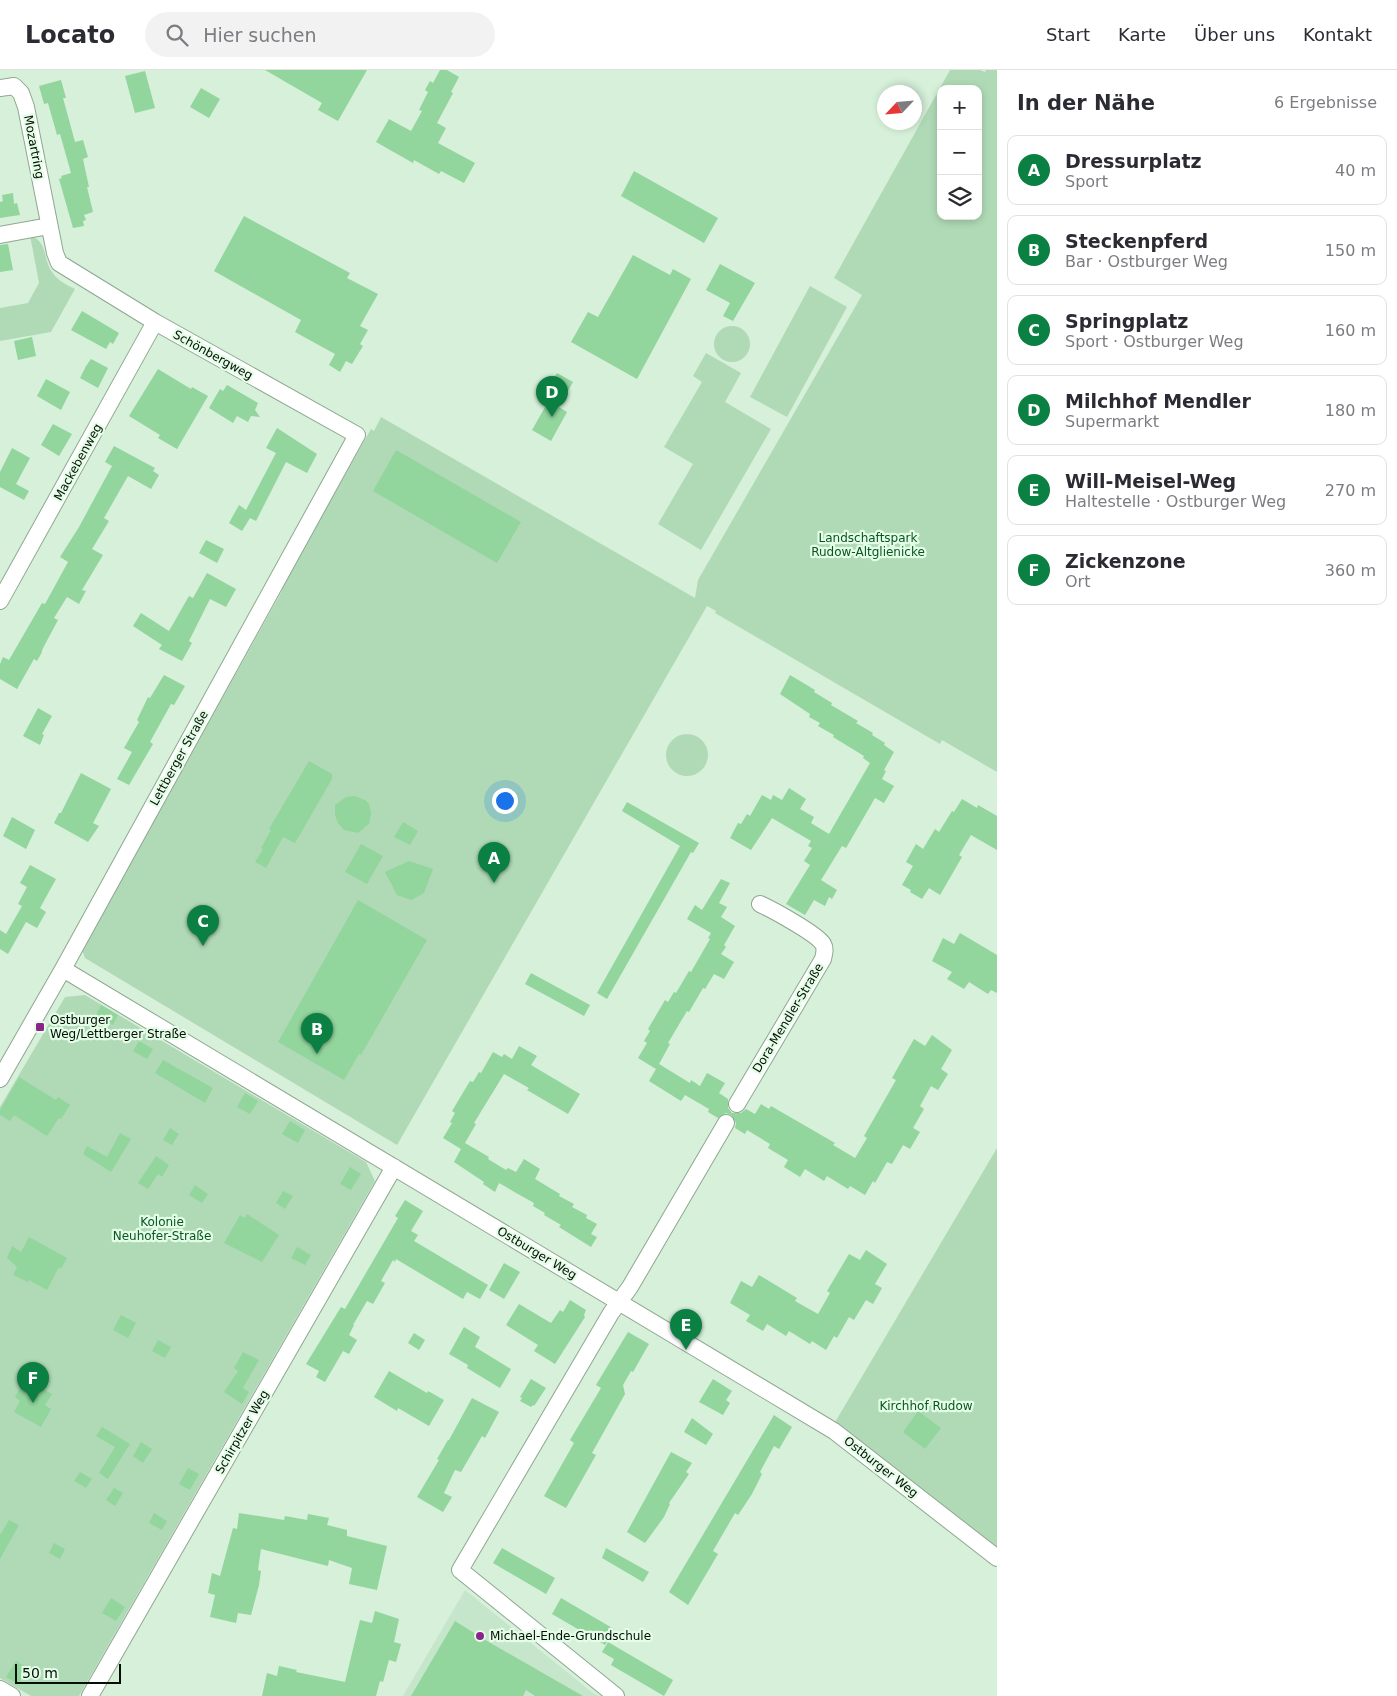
<!DOCTYPE html>
<html lang="de">
<head>
<meta charset="utf-8">
<style>
  :root { --surface:#fff; --page:#f2f2f3; --text:#2b2b33; --muted:#7c7c81; --line:#e1e1e2; --accent:#0b8043 }
  body { margin:0; font-family:"DejaVu Sans",sans-serif; background:var(--page); color:var(--text) }
  .controls { position:absolute; right:15px; top:15px; display:grid; overflow:hidden; border-radius:10px; box-shadow:0 2px 8px #0003 }
  .controls button { width:45px; height:45px; display:grid; place-items:center; padding:0; border:0; border-bottom:1px solid var(--line); background:var(--surface); color:var(--text); font:25px sans-serif }
  .compass { position:absolute; left:877px; top:15px; width:45px; height:45px; border-radius:50%; background:var(--surface); box-shadow:0 2px 8px #0003; rotate:244deg }
  .scale { position:absolute; left:15px; bottom:12px; width:106px; box-sizing:border-box; padding-left:5px; border:2px solid #060e07; border-top:0; font-size:14px; line-height:18px; white-space:nowrap; color:#060e07; -webkit-text-stroke:4px #e3fde6; paint-order:stroke }
  .you { position:absolute; left:504px; top:730px; width:18px; height:18px; margin:-12px; border:4px solid #fff; border-radius:50%; background:#1a73e8; box-shadow:0 0 0 8px #1a73e833 }
  .badge { display:grid; place-items:center; width:32px; height:32px; border-radius:50%; background:var(--accent); color:#fff; font-size:16px; font-weight:700 }
  .pin { position:absolute; translate:-50% -41px; filter:drop-shadow(0 1px 2px #0008) }
  .pin::after { content:''; position:absolute; top:26px; width:18px; height:15px; background:inherit; clip-path:polygon(0 0,100% 0,50% 100%) }
  .list { margin:0; padding:0; list-style:none }
  h2 { display:flex; justify-content:space-between; align-items:center; height:65px; margin:0; padding:0 20px; font-size:21px }
  h2 small { font-size:16px; font-weight:400; color:var(--muted) }
  .list li { display:grid; grid-template-columns:32px 1fr auto; gap:15px; align-items:center; box-sizing:border-box; height:70px; margin:0 10px 10px; padding:0 10px; border:1px solid var(--line); border-radius:10px }
  .list b { display:block; font-size:19px; white-space:nowrap }
  .list p { margin:0; font-size:16px; white-space:nowrap; color:var(--muted) }
  .list em { font-size:16px; font-style:normal; color:var(--muted) }
  .icon { flex:none; width:28px; height:28px; fill:none; stroke:currentColor; stroke-width:2; stroke-linecap:round; stroke-linejoin:round }
  .map { position:relative; flex:none; width:997px; height:1626px; overflow:hidden }
  header { display:flex; align-items:center; gap:30px; box-sizing:border-box; height:70px; padding:0 25px; background:var(--surface); border-bottom:1px solid var(--line) }
  header strong { font-size:24px }
  nav { display:flex; gap:28px; margin-inline-start:auto; font-size:18px }
  .search { width:350px; height:45px; background:var(--page); display:flex; align-items:center; gap:12px; box-sizing:border-box; padding:0 18px; border-radius:28px; color:var(--muted); font-size:19px }
  main { display:flex }
  aside { flex:1; background:var(--surface) }
  .map>svg:first-child { display:block }
</style>
</head>
<body>
<header>
<strong>Locato</strong>
<div class="search"><svg class="icon" aria-label="search" viewBox="0 0 24 24"><circle cx="10" cy="10" r="6"/><path d="M15 15l6 6"/></svg>Hier suchen</div>
<nav><a>Start</a><a>Karte</a><a>Über uns</a><a>Kontakt</a></nav>
</header>
<main>
<div class="map">
<svg width="997" height="1626" viewBox="0 0 997 1626">
  <rect width="100%" height="100%" fill="#d6f0d9"/>
  <path fill="#c5e6ca" d="M465,1520L593,1623L599,1626H403Z"/>
  <path fill="#b0dab6" fill-rule="evenodd" d="M950,0H980L985,2L986,0H997V702L942,670L940,674L715,543L716,541L707,536L397,1075L85,888L82,880L282,521L281,519L371,359L374,361L381,347L695,528L698,510L862,225L834,208ZM941,19H978V146H941Z
    M30,165C47,172 43,185 50,199C56,209 64,214 75,219L51,262L0,271V238L28,233L39,213Z
    M810,216L847,237L787,347L750,327Z
    M714 274a18 18 0 1 1 36 0a18 18 0 1 1-36 0Z
    M706,283L741,303L725,332L771,359L701,480L658,454L693,394L664,377L702,312L693,306Z
    M666 685a21 21 0 1 1 42 0a21 21 0 1 1-42 0Z
    M85,925L366,1092L375,1111L79,1626H31L0,1608V1037L65,927Z
    M997,1078V1479L834,1354Z"/>
  <path fill="#92d59d" d="M265,0H367L338,51L318,40L322,33Z
    M440,0H447L459,7L451,22L453,23L437,53L446,58L438,73L475,93L464,113L441,101L439,104L414,90L413,93L376,72L389,49L411,61L422,41L419,40L428,22L425,20L430,11L433,13Z
    M145,1L155,38L135,43L125,6Z
    M61,10L66,28H63L75,72L83,70L88,87L83,89L89,117H87L93,142L84,145L86,150L83,151L84,156L73,158L59,109L62,108L61,106L71,103L60,64L57,65L48,33L44,34L39,16Z
    M201,18L220,29L209,48L190,37Z
    M634,101L718,148L704,173L621,126Z
    M13,123L14,134L17,133L20,145L0,148V132L3,131L2,125Z
    M244,146L350,203L347,208L378,224L360,256L368,260L360,274L363,276L352,294L346,291L340,302L329,295L335,284L295,262L301,250L214,201Z
    M8,174L13,200L0,202V175Z
    M633,185L670,205L673,199L691,209L637,309L571,272L588,242L598,247Z
    M720,194L755,213L733,251L723,246L730,233L706,220Z
    M82,241L119,263L113,274L110,272L106,279L71,260Z
    M32,267L36,286L18,290L14,271Z
    M91,289L108,298L98,318L80,308L86,296Z
    M158,299L191,319L192,317L208,326L177,379L158,368L160,365L129,346Z
    M557,303L573,312L559,337L567,342L551,371L532,360L548,332L542,329Z
    M46,309L70,322L61,340L37,326Z
    M227,315L258,333L255,340L260,347L251,346L248,352L237,346L233,353L209,338L220,319L223,321Z
    M53,354L72,364L59,386L41,375Z
    M277,358L317,384L307,403L286,392L256,451L250,448L242,461L229,453L239,435L246,440L276,383L266,378Z
    M114,376L155,398L153,401L159,405L151,419L128,406L104,448L109,451L92,479L103,485L82,520L86,521L79,534L67,527L54,548L58,550L42,580V582L37,591L34,589L17,619L0,609V594L3,587L9,590L42,533L45,534L68,492L60,487L79,457L112,396L105,392Z
    M12,378L30,388L16,414L29,421L24,430L0,417V402Z
    M396,380L521,452L497,493L373,421Z
    M206,470L224,479L217,493L199,483Z
    M207,503L236,519L226,537L210,529L189,571L192,573L182,591L159,579L162,575L133,556L141,543L169,561L189,526L193,528Z
    M164,605L185,616L174,635L171,634L150,672L153,674L129,715L117,709L132,682L124,678L139,652L137,650L148,627L150,628Z
    M790,605L815,620L814,622L832,633L831,635L858,651L856,653L873,663L872,665L885,673L884,675L894,682L884,700L886,701L882,709L894,716L884,733L875,728L846,778L842,776L821,810L837,820L832,829L829,827L825,836L814,830L805,845L786,834L810,795L804,791L812,778L808,776L811,771L772,748L751,780L730,768L738,753L741,754L747,744L750,746L762,725L771,730L773,725L782,730L789,718L806,729L800,739L814,747L811,753L829,764L870,693L863,688L864,686L833,667L834,665L818,656L820,653L809,647L810,644L780,624Z
    M38,638L52,646L42,664L44,665L40,675L23,666Z
    M309,691L332,704V709L295,773L283,767L266,798L255,792L263,779L261,778L271,760L269,759Z
    M81,703L111,719L93,753L99,756L88,772L54,753L59,743H61Z
    M355,726L365,730L369,734L371,743L369,754L358,763L344,760L338,753L335,745V735L346,727Z
    M962,729L977,738L978,735L997,746V780L971,765L959,785L962,787L940,825L929,818L922,829L910,822L911,820L902,815L913,796L906,792L916,774L923,779L935,759L939,762L952,741L954,742Z
    M627,732L699,773L693,783L691,782L607,929L597,923L680,776L622,741Z
    M12,747L35,760L26,779L3,766Z
    M403,752L418,761L410,775L394,767Z
    M361,774L383,786L367,814L345,802Z
    M409,791L433,799L424,823L411,830L397,825L385,802Z
    M30,795L56,809L40,838L46,842L37,858L26,852L8,884L0,879V860L6,864L22,836L18,834L27,817L20,813Z
    M721,809L730,813L719,833L727,837L721,847L735,856L724,875L726,877L721,884L734,892L724,909L714,904L705,919L703,918L689,942L687,941L668,973L670,974L659,994L690,1013L691,1010L700,1016L707,1003L725,1013L719,1023L728,1029V1038L732,1043H741L746,1039L755,1044L761,1034L769,1039L771,1036L835,1073L833,1075L855,1088L867,1068L864,1066L896,1010L892,1008L914,969L925,976L932,965L952,980L941,999L948,1004L938,1020L931,1016L920,1036L924,1039L913,1058L920,1062L910,1079L903,1075L892,1094L887,1092L875,1113L873,1111L865,1125L850,1116L848,1119L827,1106L824,1111L805,1099L800,1107L784,1097L788,1090L768,1078L770,1074L747,1060L745,1064L735,1058L736,1053L731,1045L726,1043L718,1048L708,1042L709,1039L685,1025L681,1031L649,1011L656,999L638,988L647,973L644,971L650,961L648,959L665,930L668,932L674,922L676,923L689,901L691,902L710,869L708,868L711,863L687,849L695,835L702,840Z
    M358,830L427,870L361,985L359,984L344,1010L278,972Z
    M960,863L997,885V923L991,920L988,924L969,912L964,919L947,909L952,902L932,891L943,868L954,874Z
    M531,903L590,935L584,946L525,914Z
    M101,935L118,945L113,955L96,945Z
    M139,971L153,979L147,989L133,981Z
    M519,976L537,986L531,995L580,1024L568,1044L527,1020L529,1018L504,1004L474,1053L476,1054L465,1073L489,1087L488,1089L506,1100L508,1098L516,1102L524,1089L540,1099L535,1109L560,1124L559,1126L574,1134L572,1137L587,1145L586,1148L597,1154L591,1164L597,1167L591,1177L559,1157L561,1155L544,1145L545,1143L533,1136L534,1133L518,1124L499,1113L495,1122L483,1114L484,1112L454,1092L461,1079L443,1068L452,1053L450,1052L455,1043L452,1041L470,1011L473,1012L479,1002L481,1003L493,982L502,987L504,984L512,989Z
    M163,990L213,1018L205,1033L155,1003Z
    M19,1007L56,1030L58,1027L70,1035L61,1049L59,1048L47,1066L14,1045L10,1051L0,1045V1040Z
    M245,1023L258,1031L250,1044L237,1037Z
    M290,1051L305,1060L298,1073L282,1064Z
    M170,1058L179,1064L172,1075L163,1070Z
    M120,1063L131,1069L111,1102L83,1084L87,1076L107,1087Z
    M156,1086L169,1095L162,1107L158,1104L148,1119L138,1113Z
    M350,1097L361,1104L351,1120L340,1114Z
    M195,1115L208,1124L202,1133L189,1125Z
    M283,1121L293,1126L285,1139L276,1133Z
    M405,1130L423,1141L411,1161L418,1165L414,1171L488,1215L480,1229L467,1222L463,1229L396,1189L395,1192L393,1190L381,1211L385,1213L373,1234L367,1231L353,1255H354L349,1265L357,1270L349,1284L343,1281L325,1312L316,1307L319,1301L306,1294L341,1237L345,1239L398,1148L395,1146Z
    M247,1144L279,1165L262,1192L224,1173L240,1145L244,1148Z
    M29,1167L67,1188L61,1199L59,1197L47,1220L29,1210L28,1212L13,1205L17,1197L7,1188L12,1176L21,1182Z
    M297,1177L311,1185L305,1195L291,1188Z
    M866,1180L887,1194L875,1214L882,1218L873,1234L866,1230L854,1250L849,1247L837,1268L834,1266L826,1280L812,1271L810,1274L789,1261L786,1266L767,1254L763,1261L746,1251L750,1245L730,1233L741,1211L752,1217L759,1205L797,1228L795,1231L818,1244L830,1223L827,1221L849,1184L860,1190Z
    M504,1193L520,1202L504,1229L489,1220Z
    M570,1230L586,1240L584,1245L585,1247L555,1294L534,1281L538,1275L506,1255L519,1234L551,1253L560,1240L563,1242Z
    M121,1245L136,1253L128,1268L113,1260Z
    M464,1257L480,1267L475,1277L511,1299L500,1318L467,1298L468,1295L449,1284Z
    M628,1262L649,1274L633,1302L631,1301L623,1315L625,1324L592,1383L596,1385L566,1438L544,1426L574,1373L570,1370L601,1318L596,1315Z
    M414,1263L425,1270L419,1280L408,1273Z
    M158,1270L171,1277L165,1288L152,1281Z
    M243,1282L259,1290L243,1318L249,1322L242,1334L224,1322L238,1301L234,1298Z
    M389,1301L427,1323L428,1321L444,1330L429,1356L398,1338L397,1341L374,1327Z
    M25,1309L52,1324L45,1335L51,1339L41,1357L14,1342L20,1331L15,1327Z
    M531,1309L546,1318L534,1336L533,1335L531,1337L520,1331L522,1328L520,1327Z
    M713,1309L732,1321L726,1330L730,1333L723,1345L699,1332Z
    M472,1328L499,1342L485,1368L482,1366L461,1402L455,1400L444,1423L452,1427L443,1442L417,1427L439,1390L437,1389L448,1370H449Z
    M918,1341L941,1358L925,1379L903,1362Z
    M774,1345L792,1357L779,1379L774,1376L760,1402L762,1404L752,1424L738,1445L735,1443L713,1481L718,1484L688,1535L669,1522Z
    M692,1348L713,1364L706,1375L684,1362Z
    M102,1357L130,1374L108,1409L99,1403L115,1377L96,1366Z
    M141,1372L152,1379L143,1393L133,1386Z
    M671,1382L692,1393L686,1402L689,1404L669,1433L670,1434L664,1447L645,1473L627,1462Z
    M188,1398L199,1404L190,1420L179,1414Z
    M80,1402L92,1409L86,1418L74,1411Z
    M114,1418L123,1423L115,1436L106,1430Z
    M154,1443L167,1451L162,1460L149,1453Z
    M239,1443L284,1450L285,1446L307,1450L308,1444L329,1448L327,1455L347,1460V1466L387,1476L377,1520L349,1514L352,1498L329,1490L328,1496L261,1479L258,1500L261,1501L259,1515L251,1545L238,1543L236,1553L210,1547L215,1525L208,1523L212,1503L220,1506L233,1458L237,1459Z
    M9,1450L19,1455L0,1489V1465Z
    M54,1473L65,1479L60,1489L49,1483Z
    M502,1478L555,1508L546,1524L493,1493Z
    M606,1478L649,1502L643,1512L602,1488Z
    M111,1528L125,1537L116,1551L102,1543Z
    M561,1528L614,1559L605,1575L552,1544Z
    M375,1541L399,1549L394,1572L401,1574L396,1592L389,1590L383,1612L380,1611L376,1626H262L267,1603L277,1606L279,1596L297,1600L296,1602L345,1612L360,1550L372,1553Z
    M455,1551L487,1571L583,1626H535L526,1620L523,1626H411Z
    M608,1572L673,1610L664,1626L611,1595L614,1589L602,1582Z
    M16,1591L28,1598L18,1614L6,1607Z"/>
  <g fill="none" stroke-linecap="round" stroke-linejoin="round">
    <defs>
      <path id="minor" d="M0,18L14,16L21,23L26,37L55,183L59,193L155,252L357,365L63,899L0,1009
        M0,165L49,156
        M0,531L155,252
        M63,899L834,1361L997,1488
        M737,1034L823,889C824,884 826,879 823,874C817,864 773,840 760,834
        M0,1619L12,1626
        M90,1626L394,1097
        M616,1626L460,1500L611,1243L630,1217L726,1053"/>
    </defs>
    <use href="#minor" stroke="#8ea791" stroke-width="18"/>
    <use href="#minor" stroke="#fff" stroke-width="16"/>
  </g>
  <g fill="#8c248a" stroke="#e3fde6" stroke-width="2">
    <rect x="35" y="952" width="10" height="10" rx="2.5"/>
    <circle cx="480" cy="1566" r="5"/>
  </g>
  <g text-anchor="middle" dominant-baseline="central" stroke-width="4.5" stroke-linejoin="round" paint-order="stroke">
    <g font-size="12" fill="#060e07" stroke="#e3fde6">
      <text transform="translate(34 77) rotate(79)">Mozartring</text>
      <text transform="translate(213 285) rotate(29)">Schönbergweg</text>
      <text transform="translate(78 392) rotate(-61)">Mackebenweg</text>
      <text transform="translate(179 688) rotate(-61)">Lettberger Straße</text>
      <text transform="translate(788 948) rotate(-59)">Dora-Mendler-Straße</text>
      <text transform="translate(537 1183) rotate(31)">Ostburger Weg</text>
      <text transform="translate(242 1362) rotate(-60)">Schirpitzer Weg</text>
      <text transform="translate(881 1397) rotate(38)">Ostburger Weg</text>
    </g>
    <g font-size="12" fill="#085523" stroke="#e3fde6">
      <text x="868" y="468">Landschaftspark<tspan x="868" dy="14">Rudow-Altglienicke</tspan></text>
      <text x="162" y="1152">Kolonie<tspan x="162" dy="14">Neuhofer-Straße</tspan></text>
      <text x="926" y="1336">Kirchhof Rudow</text>
    </g>
    <g font-size="12" fill="#060e07" stroke="#e3fde6" text-anchor="start">
      <text x="50" y="950">Ostburger<tspan x="50" dy="14">Weg/Lettberger Straße</tspan></text>
      <text x="490" y="1566">Michael-Ende-Grundschule</text>
    </g>
  </g>
</svg>
<div class="controls">
<button>+</button>
<button>−</button>
<button><svg class="icon" aria-label="layers" viewBox="0 0 24 24"><path d="M12 4l9 5-9 5-9-5zM3 14l9 5 9-5"/></svg></button>
</div>
<svg class="compass" viewBox="-18 -18 36 36"><path d="M0-13l5 13h-10z" fill="#e53935"/><path d="M0 13l5-13h-10z" fill="#7c7c81"/></svg>
<div class="scale">50 m</div>
<div class="you"></div>
<div class="pin badge" style="left:494px;top:813px">A</div>
<div class="pin badge" style="left:317px;top:984px">B</div>
<div class="pin badge" style="left:203px;top:876px">C</div>
<div class="pin badge" style="left:552px;top:347px">D</div>
<div class="pin badge" style="left:686px;top:1280px">E</div>
<div class="pin badge" style="left:33px;top:1333px">F</div>
</div>
<aside>
<h2>In der Nähe<small>6 Ergebnisse</small></h2>
<ul class="list">
<li><span class="badge">A</span><div><b>Dressurplatz</b><p>Sport</p></div><em>40 m</em></li>
<li><span class="badge">B</span><div><b>Steckenpferd</b><p>Bar · Ostburger Weg</p></div><em>150 m</em></li>
<li><span class="badge">C</span><div><b>Springplatz</b><p>Sport · Ostburger Weg</p></div><em>160 m</em></li>
<li><span class="badge">D</span><div><b>Milchhof Mendler</b><p>Supermarkt</p></div><em>180 m</em></li>
<li><span class="badge">E</span><div><b>Will-Meisel-Weg</b><p>Haltestelle · Ostburger Weg</p></div><em>270 m</em></li>
<li><span class="badge">F</span><div><b>Zickenzone</b><p>Ort</p></div><em>360 m</em></li>
</ul>
</aside>
</main>
</body>
</html>
